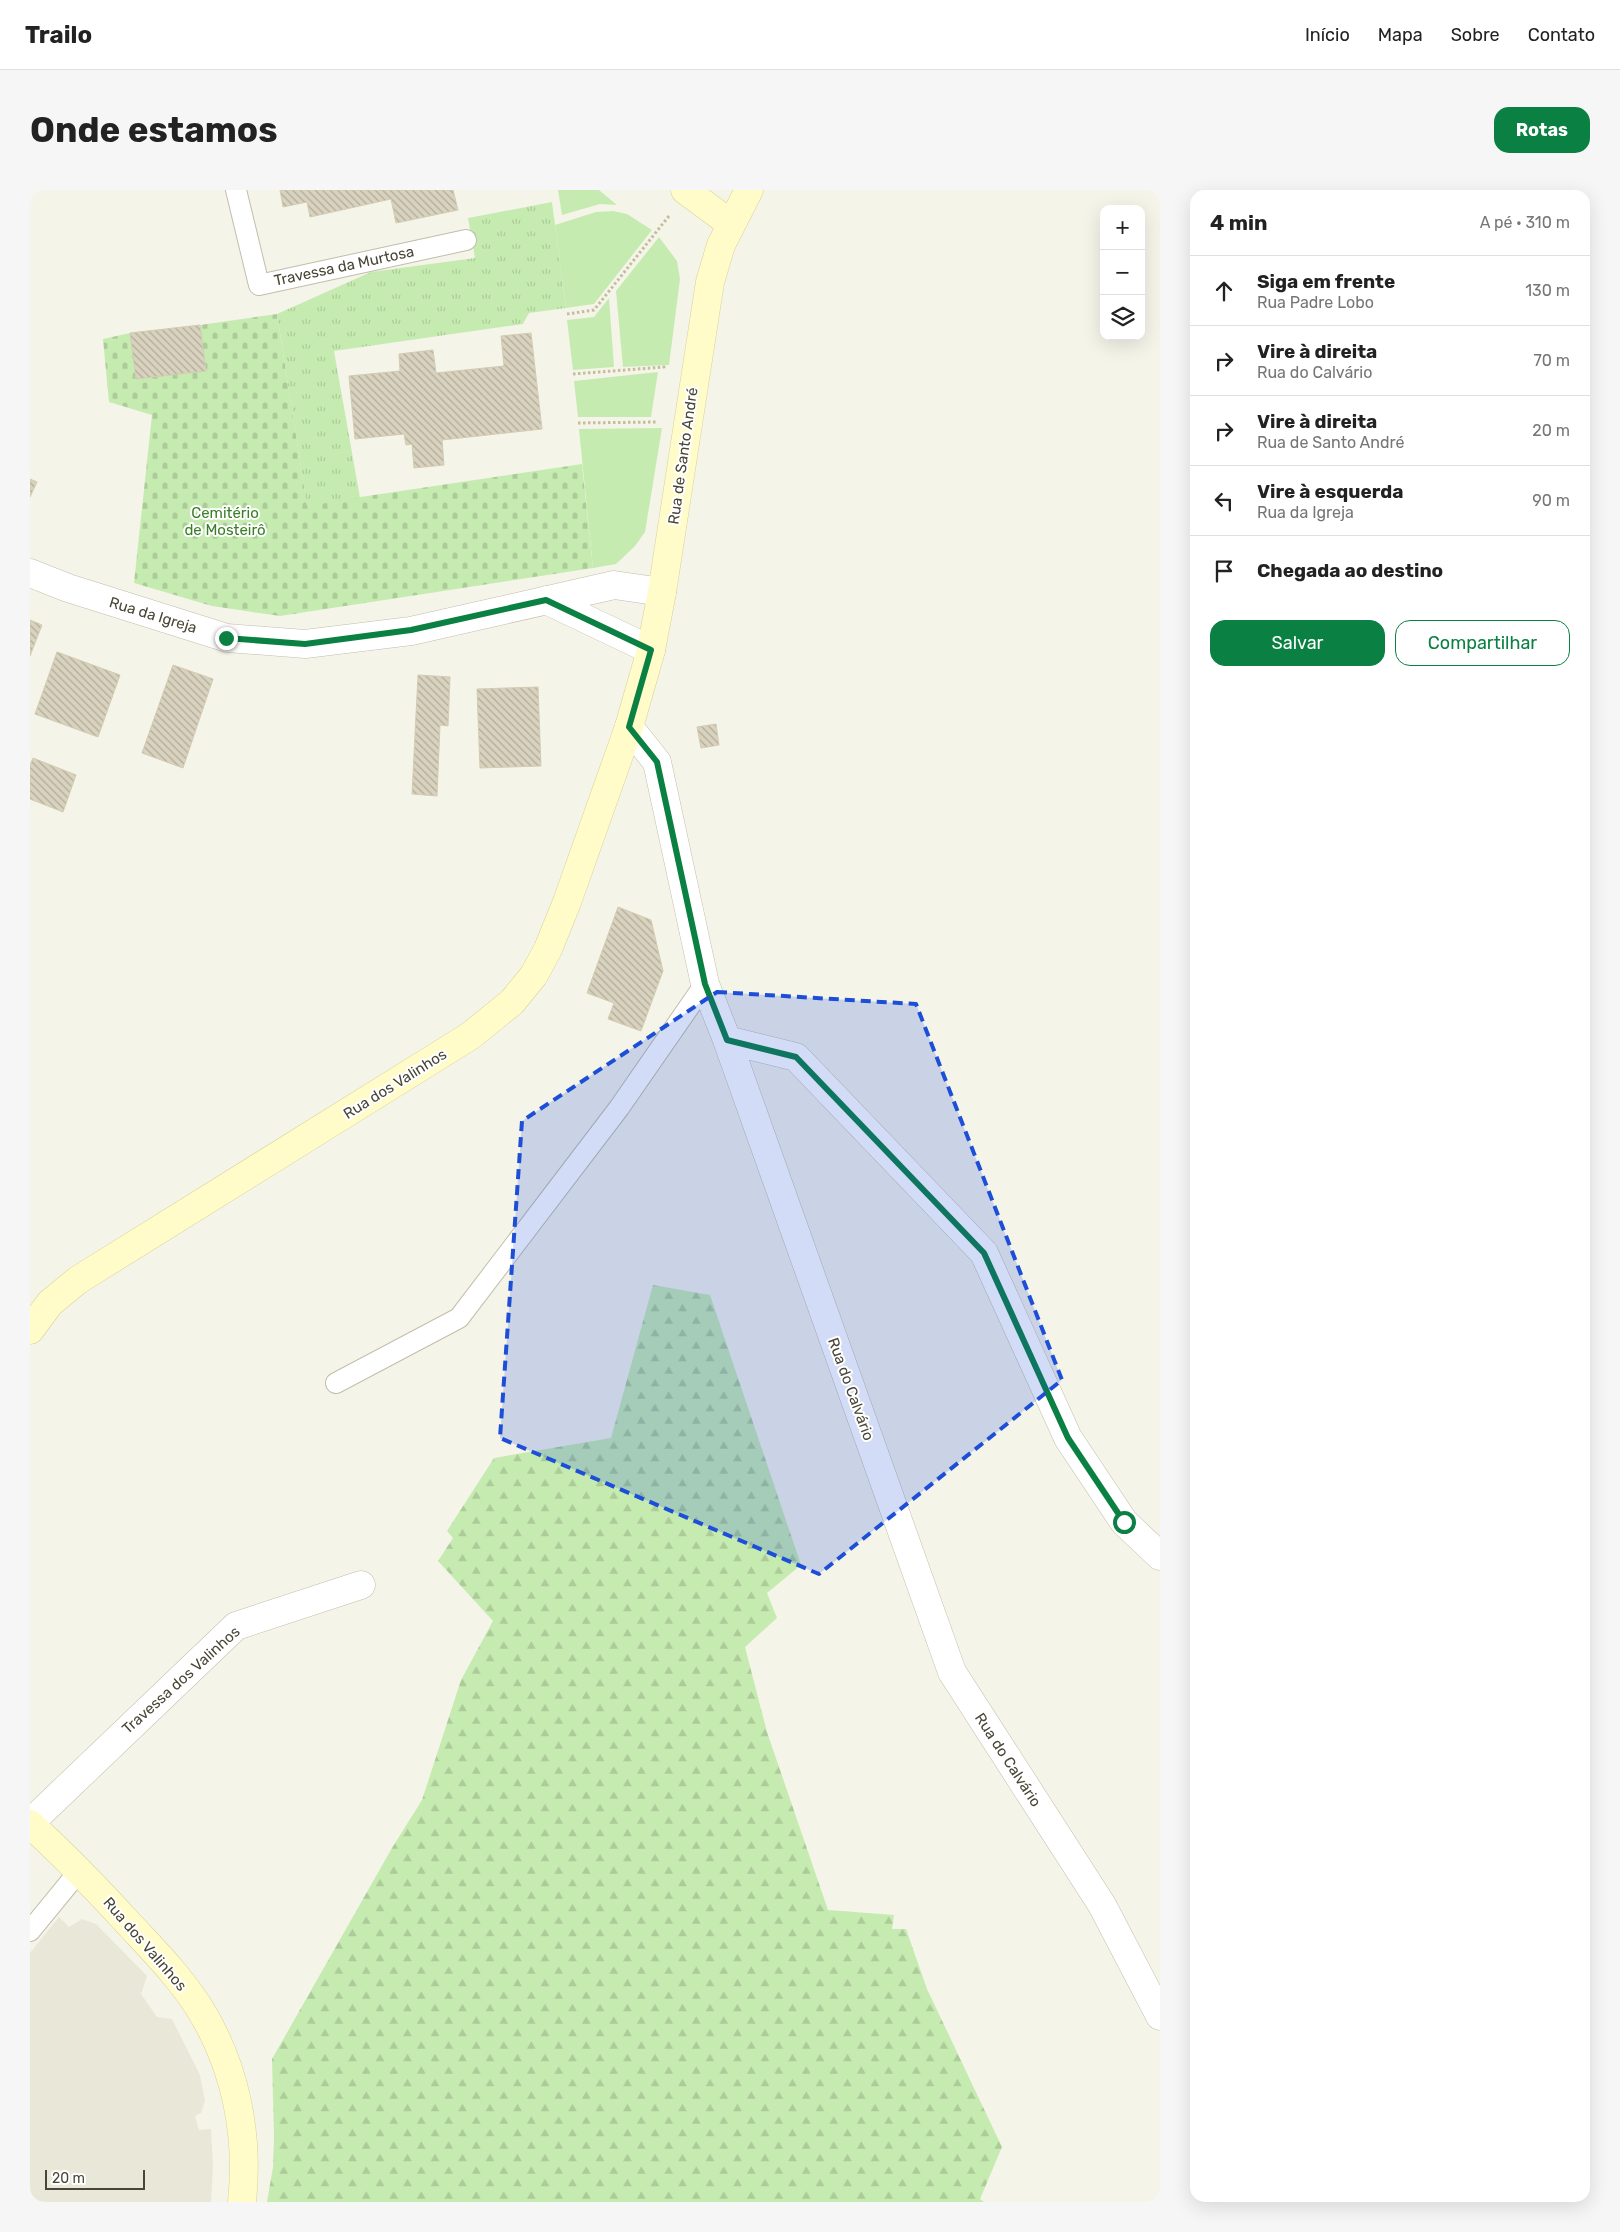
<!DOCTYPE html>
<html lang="pt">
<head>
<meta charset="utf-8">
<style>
  :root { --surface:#fff; --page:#f6f6f6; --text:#222; --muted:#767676; --line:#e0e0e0; --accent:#0b8043 }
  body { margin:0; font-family:Rubik,sans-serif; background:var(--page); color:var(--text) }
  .controls { position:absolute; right:15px; top:15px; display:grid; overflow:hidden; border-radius:10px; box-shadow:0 5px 20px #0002 }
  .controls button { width:45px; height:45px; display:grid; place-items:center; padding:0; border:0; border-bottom:1px solid var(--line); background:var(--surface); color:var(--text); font:25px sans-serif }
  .scale { position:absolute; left:15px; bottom:12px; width:100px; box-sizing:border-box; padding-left:5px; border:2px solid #4a4637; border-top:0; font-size:14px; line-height:18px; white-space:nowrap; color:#4a4637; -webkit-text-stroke:4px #fff; paint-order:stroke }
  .stop { position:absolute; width:15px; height:15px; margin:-11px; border:4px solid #0b8043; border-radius:50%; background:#fff }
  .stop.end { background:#0b8043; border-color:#fff; box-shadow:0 1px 5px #0008 }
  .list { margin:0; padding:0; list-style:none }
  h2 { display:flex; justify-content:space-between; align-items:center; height:65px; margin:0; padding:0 20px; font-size:21px }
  h2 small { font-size:16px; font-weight:400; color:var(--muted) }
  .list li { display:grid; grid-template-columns:32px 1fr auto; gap:15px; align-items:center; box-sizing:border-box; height:70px; padding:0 20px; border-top:1px solid var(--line) }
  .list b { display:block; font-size:19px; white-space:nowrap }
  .list p { margin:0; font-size:16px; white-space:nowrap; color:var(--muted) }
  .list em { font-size:16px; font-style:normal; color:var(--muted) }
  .actions { display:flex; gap:10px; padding:15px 20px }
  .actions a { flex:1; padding:11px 0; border:1px solid var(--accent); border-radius:15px; text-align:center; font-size:18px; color:var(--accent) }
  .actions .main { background:var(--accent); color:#fff }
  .icon { flex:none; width:28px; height:28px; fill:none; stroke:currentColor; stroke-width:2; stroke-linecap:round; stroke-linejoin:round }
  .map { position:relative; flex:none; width:1130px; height:2012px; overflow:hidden; border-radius:15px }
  header { display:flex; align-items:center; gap:30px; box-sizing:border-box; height:70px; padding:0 25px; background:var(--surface); border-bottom:1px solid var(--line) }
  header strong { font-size:24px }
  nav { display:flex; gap:28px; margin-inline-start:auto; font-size:18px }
  .intro { display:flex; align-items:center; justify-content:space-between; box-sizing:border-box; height:120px; padding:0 30px }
  h1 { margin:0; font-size:35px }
  .button { padding:12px 22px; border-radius:15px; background:var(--accent); color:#fff; font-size:18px; font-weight:700 }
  main { display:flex; gap:30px; padding:0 30px }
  aside { flex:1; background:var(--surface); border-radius:15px; box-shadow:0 5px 20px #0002 }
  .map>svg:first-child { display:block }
</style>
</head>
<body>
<header>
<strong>Trailo</strong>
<nav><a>Início</a><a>Mapa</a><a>Sobre</a><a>Contato</a></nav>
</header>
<div class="intro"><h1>Onde estamos</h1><a class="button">Rotas</a></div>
<main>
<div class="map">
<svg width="1130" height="2012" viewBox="0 0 1130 2012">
  <defs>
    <pattern id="forest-firs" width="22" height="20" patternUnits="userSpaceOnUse" patternTransform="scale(1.25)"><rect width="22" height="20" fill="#c6ebb1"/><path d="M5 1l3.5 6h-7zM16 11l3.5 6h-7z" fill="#accb99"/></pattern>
    <pattern id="cemetery-stones" width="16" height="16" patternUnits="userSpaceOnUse" patternTransform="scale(1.25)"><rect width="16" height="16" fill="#c6ebb1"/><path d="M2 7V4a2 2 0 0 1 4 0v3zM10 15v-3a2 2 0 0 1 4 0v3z" fill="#accb99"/></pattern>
    <pattern id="park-tufts" width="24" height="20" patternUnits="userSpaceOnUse" patternTransform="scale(1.25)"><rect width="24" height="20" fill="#c6ebb1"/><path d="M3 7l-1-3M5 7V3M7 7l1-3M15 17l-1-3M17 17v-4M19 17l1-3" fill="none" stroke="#accb99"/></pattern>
    <pattern id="building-back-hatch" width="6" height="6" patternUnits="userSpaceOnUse" patternTransform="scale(1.25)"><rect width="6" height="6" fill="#d8d2be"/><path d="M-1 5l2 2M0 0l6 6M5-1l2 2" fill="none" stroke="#b1ac9b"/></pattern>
  </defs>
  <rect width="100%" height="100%" fill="#f5f4e9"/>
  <path fill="#e9e7d7" d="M29,1727L39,1737L52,1729L66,1734L117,1786L111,1804L127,1827L142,1829L170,1885L175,1911L171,1923L165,1926L169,1940L181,1939L183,1975L181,2012H0V1763Z"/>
  <path fill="#c6ebb1" d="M528,0H569L587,15L570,14L532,25Z
    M583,21L597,24L622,40L564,114L536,118L525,35L566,22Z
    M629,47L647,71L650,89L639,175L593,177L586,101Z
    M579,108L584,177L543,180L537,130L564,127Z
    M628,182L621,227H548L544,191Z
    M632,238L615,342L605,356L586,374L563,378L549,239Z"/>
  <path fill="url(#forest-firs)" d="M623,1095L680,1105L771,1375L737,1403L747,1428L715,1457L737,1542L798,1720L864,1725L862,1739H876L897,1799L972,1957L950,2009L954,2012H237L243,1977L244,1947L242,1869L362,1658L392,1610L431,1490L463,1431L408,1371L423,1348L417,1341L464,1268L581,1248Z"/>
  <path fill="url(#cemetery-stones)" d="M247,124L277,315L552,274L563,378L250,426L182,416L104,393L122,225L79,212L73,149L100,143L106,189L176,181L170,135Z"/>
  <path fill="url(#park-tufts)" d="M522,12L536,118L499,123L493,134L304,161L330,308L277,316L247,124L341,82L445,68L438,28Z"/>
  <path fill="url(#building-back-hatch)" stroke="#d3ccb1" d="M250,0H423L428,20L366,33L361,9L280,27L277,12L253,17Z
    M170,135L176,181L106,189L100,143Z
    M501,143L512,239L412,250L414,275L384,278L382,254L376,255L374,244L325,249L319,186L370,181L369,164L403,160L406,183L474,176L471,146Z
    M0,289L7,292L0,307Z
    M0,430L12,435L0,466Z
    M27,462L90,485L68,547L5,524Z
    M143,475L183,489L153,578L112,563Z
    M388,485L420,487L418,536L410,535L407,606L382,604Z
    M508,497L511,576L450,578L447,499Z
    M686,534L689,555L671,558L667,537Z
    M3,568L46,585L33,622L0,609V575Z
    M588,717L621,730L633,781L611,841L578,829L584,813L557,803Z"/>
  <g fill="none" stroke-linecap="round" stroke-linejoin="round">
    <defs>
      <path id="lane" d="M206,0L229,95L436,50
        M306,1193L429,1128L589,918L675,794
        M0,1741L50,1680"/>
      <path id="street" d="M0,383L38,398L197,448L275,454L381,441L584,395L632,402
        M516,410L621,460
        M599,537L627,572L675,794L697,850L922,1482L1072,1715L1130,1826
        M697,850L766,867L954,1063L1038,1248L1094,1332L1130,1366
        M0,1633L206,1436L331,1395"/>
      <path id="secondary" d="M655,0L701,34
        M0,1140L20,1113L48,1090L440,846L482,812L504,785L518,759L537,712L599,537L621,460L632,402L680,92L691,55L719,0
        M0,1634C35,1666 67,1699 99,1734C124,1761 150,1787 170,1819C206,1877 219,1945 212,2012"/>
    </defs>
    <use href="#lane" stroke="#c1beab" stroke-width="22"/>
    <use href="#street" stroke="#c1beab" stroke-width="29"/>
    <use href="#secondary" stroke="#d7d298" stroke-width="29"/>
    <path stroke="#c4bd9c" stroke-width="3" stroke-dasharray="2.5 2.5" stroke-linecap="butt" d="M537,124L564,120L639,26
      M543,184L634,177V179
      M548,233L627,232"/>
    <use href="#lane" stroke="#fff" stroke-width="20"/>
    <use href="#street" stroke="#fff" stroke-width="28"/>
    <use href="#secondary" stroke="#fffcca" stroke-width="28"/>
  </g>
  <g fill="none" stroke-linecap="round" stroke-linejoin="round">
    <path stroke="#0b8043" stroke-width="6" d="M196,448L275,454L381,440L516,410L621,460L599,537L627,572L675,794L697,850L766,867L954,1063L1038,1248L1094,1332"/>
  </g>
  <path fill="#1d4ed8" fill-opacity="0.2" stroke="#1d4ed8" stroke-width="4" stroke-dasharray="10 6" stroke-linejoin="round" d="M687,802L886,814L1032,1190L789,1384L470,1248L492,931Z"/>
  <g text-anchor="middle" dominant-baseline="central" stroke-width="4" stroke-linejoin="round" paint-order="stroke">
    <g font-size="15" fill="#4a4637" stroke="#fff">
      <text transform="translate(314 76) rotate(-12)">Travessa da Murtosa</text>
      <text transform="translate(653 266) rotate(-82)">Rua de Santo André</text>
      <text transform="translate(123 425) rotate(17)">Rua da Igreja</text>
      <text transform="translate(365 894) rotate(-32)">Rua dos Valinhos</text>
      <text transform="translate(821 1199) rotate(70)">Rua do Calvário</text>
      <text transform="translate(151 1490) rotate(-42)">Travessa dos Valinhos</text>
      <text transform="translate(978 1570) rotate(57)">Rua do Calvário</text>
      <text transform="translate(115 1754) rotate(49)">Rua dos Valinhos</text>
    </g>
    <g font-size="15" fill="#387f27" stroke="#fff">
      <text x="195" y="323">Cemitério<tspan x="195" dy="17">de Mosteirô</tspan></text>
    </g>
  </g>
</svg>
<div class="controls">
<button>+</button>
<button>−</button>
<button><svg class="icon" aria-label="layers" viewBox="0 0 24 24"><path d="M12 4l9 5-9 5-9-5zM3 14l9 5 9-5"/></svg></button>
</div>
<div class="scale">20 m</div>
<div class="stop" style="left:1094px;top:1332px"></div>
<div class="stop end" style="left:196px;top:448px"></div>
</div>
<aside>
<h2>4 min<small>A pé · 310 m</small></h2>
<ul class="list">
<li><svg class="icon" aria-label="ahead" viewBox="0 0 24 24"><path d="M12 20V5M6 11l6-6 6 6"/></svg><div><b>Siga em frente</b><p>Rua Padre Lobo</p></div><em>130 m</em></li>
<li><svg class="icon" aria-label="right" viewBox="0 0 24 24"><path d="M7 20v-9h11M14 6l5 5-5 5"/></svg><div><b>Vire à direita</b><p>Rua do Calvário</p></div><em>70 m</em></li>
<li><svg class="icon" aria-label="right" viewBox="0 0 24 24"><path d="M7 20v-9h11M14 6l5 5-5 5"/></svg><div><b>Vire à direita</b><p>Rua de Santo André</p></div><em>20 m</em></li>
<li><svg class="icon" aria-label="left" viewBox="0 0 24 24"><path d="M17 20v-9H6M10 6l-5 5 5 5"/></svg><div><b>Vire à esquerda</b><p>Rua da Igreja</p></div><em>90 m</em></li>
<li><svg class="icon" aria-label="arrive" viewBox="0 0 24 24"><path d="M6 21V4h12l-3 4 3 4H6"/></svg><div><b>Chegada ao destino</b></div></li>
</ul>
<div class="actions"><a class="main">Salvar</a><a>Compartilhar</a></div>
</aside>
</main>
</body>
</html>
